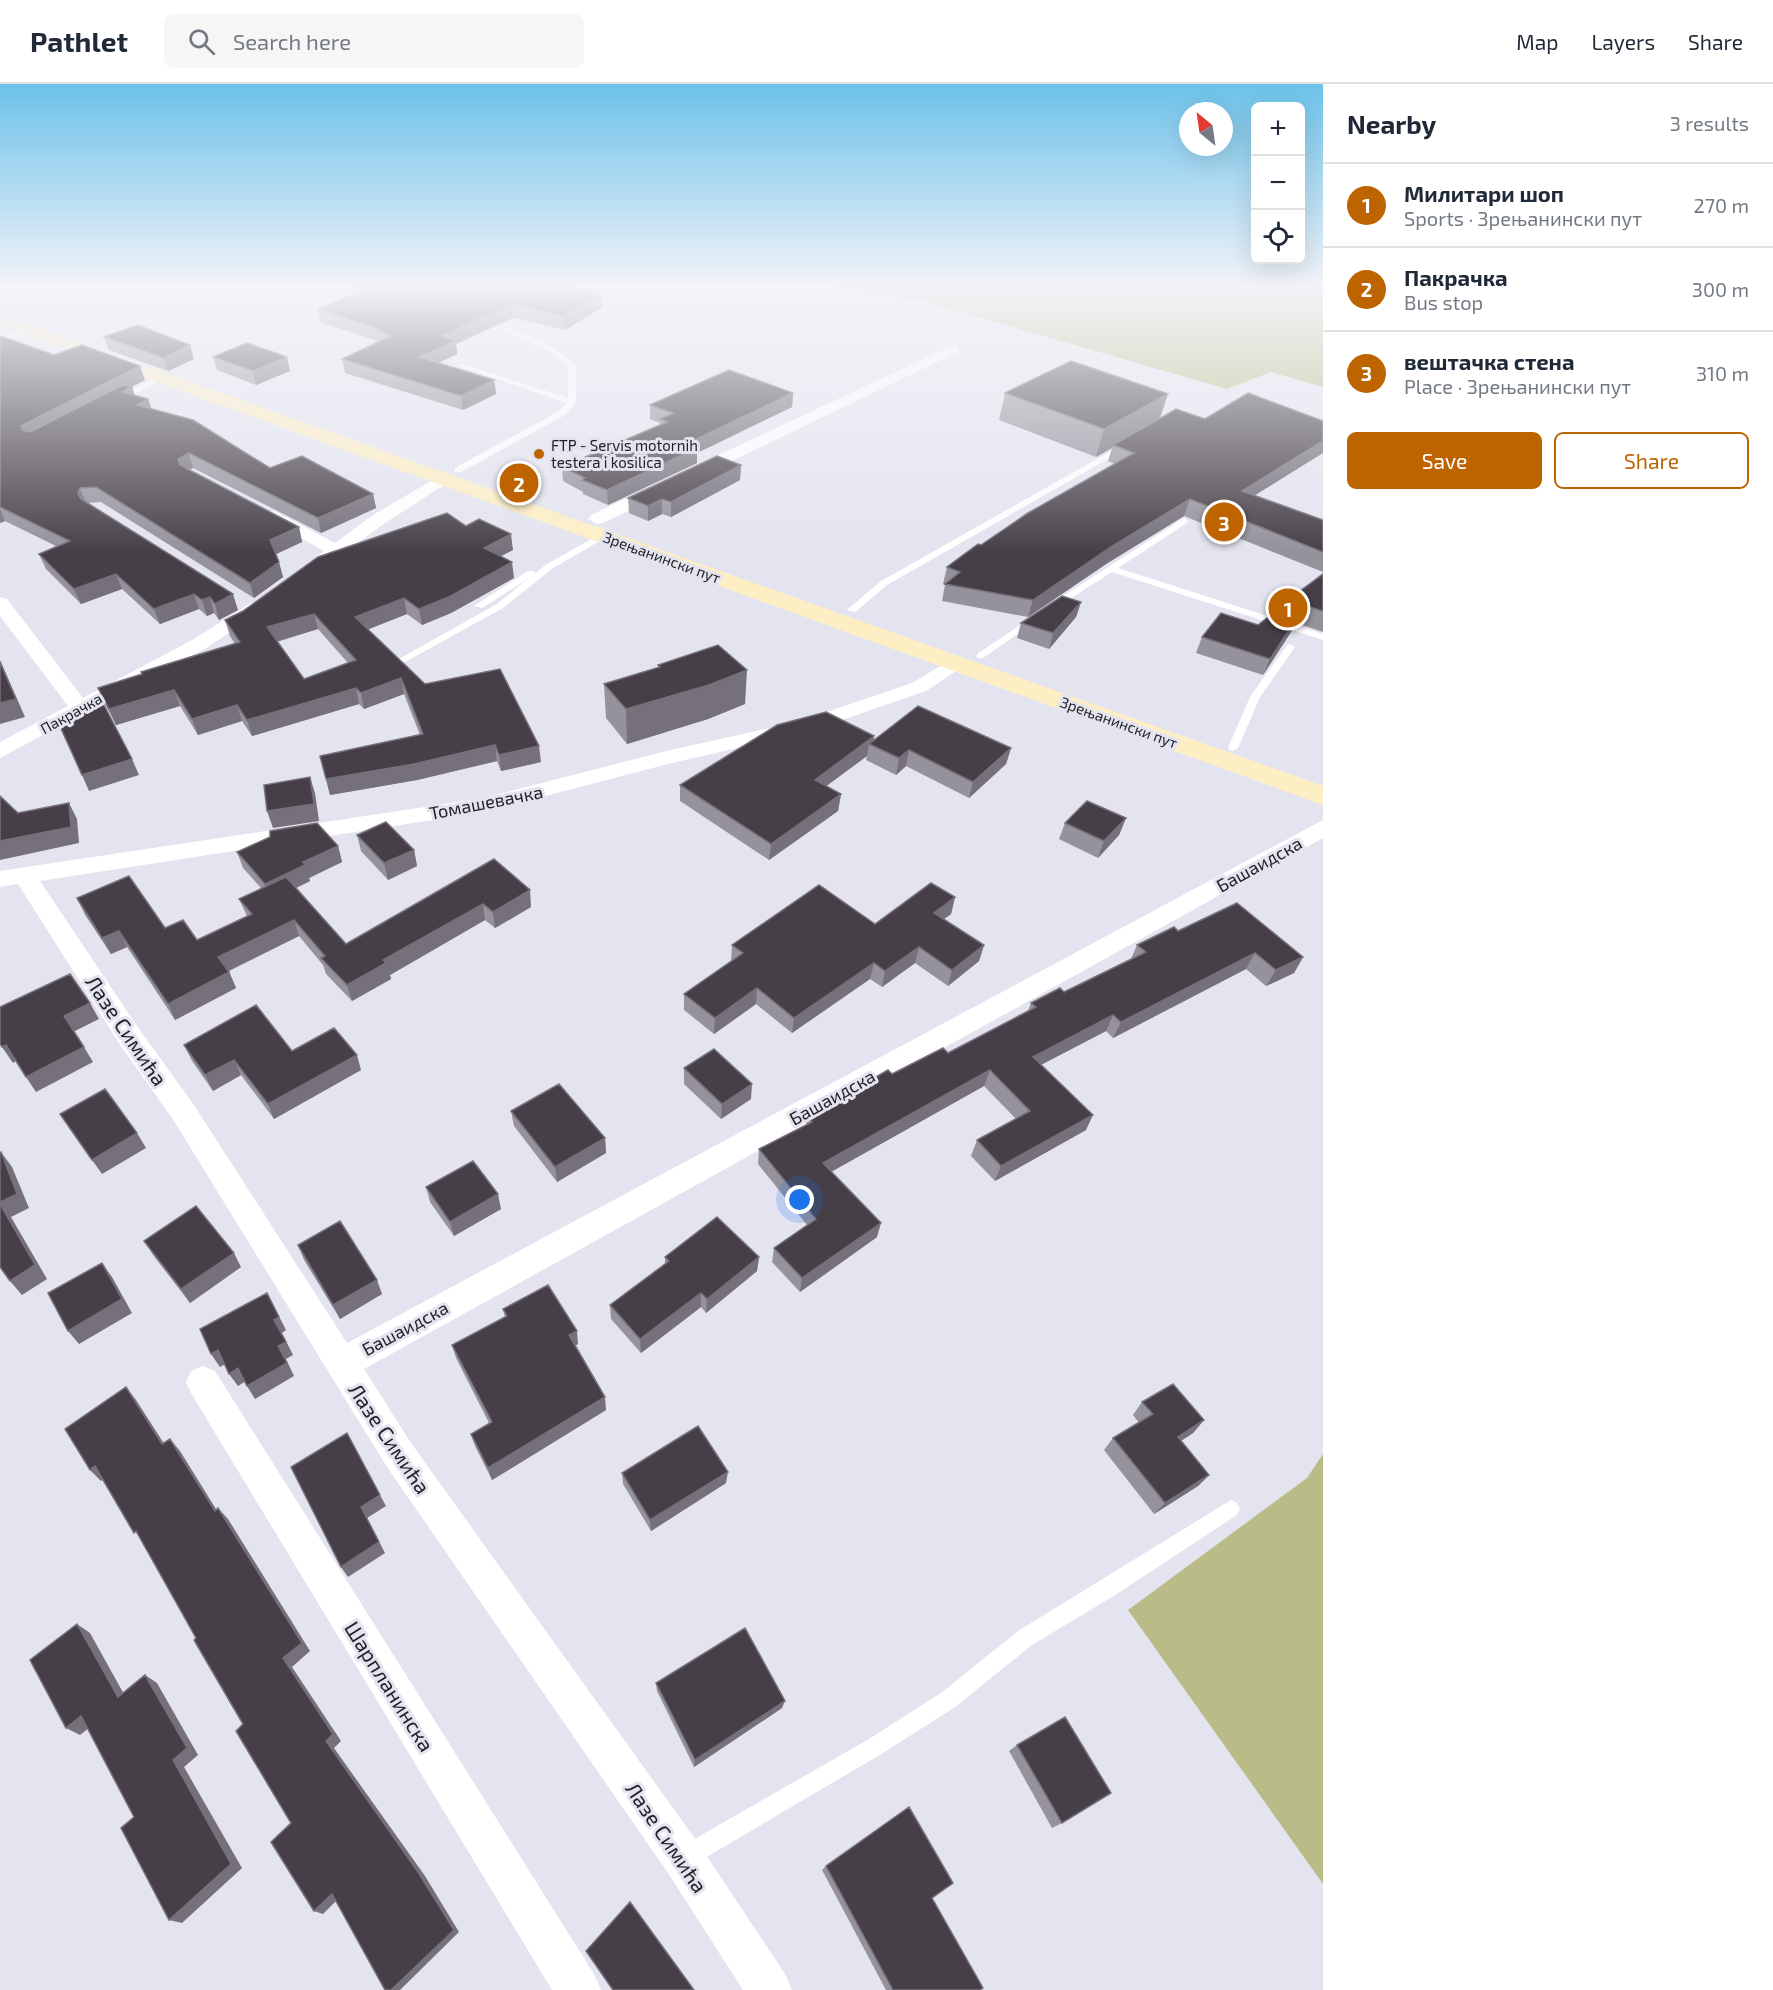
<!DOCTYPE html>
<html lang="en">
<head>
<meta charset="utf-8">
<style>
  :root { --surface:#fff; --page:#f6f6f7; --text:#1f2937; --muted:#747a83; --line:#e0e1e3; --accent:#bd6400 }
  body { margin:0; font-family:"Exo 2",sans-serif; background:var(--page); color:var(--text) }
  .controls { position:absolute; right:18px; top:18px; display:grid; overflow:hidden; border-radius:9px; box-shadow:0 6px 24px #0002 }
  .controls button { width:54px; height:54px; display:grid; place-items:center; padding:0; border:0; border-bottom:2px solid var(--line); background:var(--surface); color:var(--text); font:30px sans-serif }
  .compass { position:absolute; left:1179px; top:18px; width:54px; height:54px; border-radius:50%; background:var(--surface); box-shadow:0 6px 24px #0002; rotate:331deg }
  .you { position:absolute; left:800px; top:1116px; width:21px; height:21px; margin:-15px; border:4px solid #fff; border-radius:50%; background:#1a73e8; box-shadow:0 0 0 9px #1a73e833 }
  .badge { display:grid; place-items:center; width:39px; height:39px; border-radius:50%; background:var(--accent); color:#fff; font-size:20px; font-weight:700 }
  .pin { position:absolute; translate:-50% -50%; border:3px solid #fff; box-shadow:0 2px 6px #0006 }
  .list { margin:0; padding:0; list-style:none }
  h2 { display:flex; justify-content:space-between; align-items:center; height:78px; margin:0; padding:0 24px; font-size:26px }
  h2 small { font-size:20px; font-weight:400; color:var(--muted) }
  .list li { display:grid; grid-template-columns:39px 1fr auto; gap:18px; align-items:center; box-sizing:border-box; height:84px; padding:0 24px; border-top:2px solid var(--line) }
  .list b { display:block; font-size:22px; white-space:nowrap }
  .list p { margin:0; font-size:20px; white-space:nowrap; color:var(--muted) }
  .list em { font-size:20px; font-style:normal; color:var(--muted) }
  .actions { display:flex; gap:12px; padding:18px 24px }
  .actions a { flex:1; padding:14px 0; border:2px solid var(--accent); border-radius:9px; text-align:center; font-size:21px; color:var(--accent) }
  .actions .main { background:var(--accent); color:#fff }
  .icon { flex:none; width:33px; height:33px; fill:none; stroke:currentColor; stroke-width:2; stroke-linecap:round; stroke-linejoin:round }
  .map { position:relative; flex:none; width:1323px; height:1906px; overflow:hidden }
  header { display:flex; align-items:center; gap:36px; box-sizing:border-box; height:84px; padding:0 30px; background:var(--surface); border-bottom:2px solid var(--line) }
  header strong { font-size:28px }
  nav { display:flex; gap:33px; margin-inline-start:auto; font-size:21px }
  .search { width:420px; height:54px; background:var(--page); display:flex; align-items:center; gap:15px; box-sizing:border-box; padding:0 21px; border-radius:9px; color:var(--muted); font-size:22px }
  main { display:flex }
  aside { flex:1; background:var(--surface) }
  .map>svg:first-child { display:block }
</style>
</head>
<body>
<header>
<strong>Pathlet</strong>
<div class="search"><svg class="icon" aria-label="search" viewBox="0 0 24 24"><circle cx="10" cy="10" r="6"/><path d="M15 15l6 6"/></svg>Search here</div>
<nav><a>Map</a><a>Layers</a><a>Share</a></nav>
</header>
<main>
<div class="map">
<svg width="1323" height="1906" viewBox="0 0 1323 1906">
  <rect width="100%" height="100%" fill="#e4e4f0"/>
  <path fill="#b9bc86" d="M833,202H1323V303L1271,288L1227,305L923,217Z
    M1323,1370V1800L1128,1526L1307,1394Z"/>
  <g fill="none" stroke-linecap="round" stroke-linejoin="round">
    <path fill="#fff" fill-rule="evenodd" d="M30,244L32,247L0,258V254Z
      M502,244C522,244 562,267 576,282V318L565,331L461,388H455V384L559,327L567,319L459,282V280H463L568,314V282L547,266L502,246Z
      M159,291L166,293L122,317L115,315Z
      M1122,361L1129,363L887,501L855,528L847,526L881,497Z
      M1184,434L1188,437L1187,439L1118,484L1323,550V556L1112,488L1054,525L1046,523Z
      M602,449L605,450V454L553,484L503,524L405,578L397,576L497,520L529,494L482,524L474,522L528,487H534L535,489L547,480Z
      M1035,531L1038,532V536L983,574H977V570Z
      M1290,560L1295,563L1260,613L1238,664L1233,667L1229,666L1228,664L1250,613L1287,561Z
      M1231,1416L1237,1419L1240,1425L1237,1431L1112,1513L1032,1561L955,1623L883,1669L693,1781L685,1784L677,1781L674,1773L677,1765L869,1655L941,1609L1018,1547Z"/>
    <path fill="#fff" fill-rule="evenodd" d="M953,261L958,262V268L603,439L597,440L588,435L591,431Z
      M443,390L449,392L451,395L449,398L385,439L312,492L306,493L297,488L324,467L260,431L262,427H274L335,459L373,431Z
      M0,513L7,515L83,614L194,555L251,519L258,517L267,523L208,563L0,674V658L68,622L0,532Z
      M955,573L962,575L965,579L962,583L926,607L810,647L668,680L484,728L40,797L139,945L194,1021L347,1259L1323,736V754L364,1285L411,1359L698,1759L785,1890L792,1906H743L668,1789L387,1383L174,1037L119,959L18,800L0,803V787L484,714L666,667L797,638L912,599Z
      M203,1282L215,1287L594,1890L601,1906H552L191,1309L186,1298L191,1287Z"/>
    <path fill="#fdeec4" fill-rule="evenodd" d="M0,230L1323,702V721L0,241Z"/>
  </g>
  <path fill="#95929c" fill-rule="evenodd" d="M348,202H572L570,203L603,223L565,246L513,234L456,260L457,270L438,279L494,296L496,310L463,326L345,289L342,275L378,257L320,238L318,225L364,207Z
    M0,252L54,271L145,296L131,303H132L135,312L151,325L270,384L373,410L376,424L321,449L193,384L189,386L299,443L302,458L276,470L283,493L254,514L101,418L87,419L238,526L219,536L214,529L207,532L199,525L160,540L122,505L81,520L46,485L39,470L56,462L5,437L0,439Z
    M104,253L194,275L168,287L109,266Z
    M213,273L290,287L256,301L217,286Z
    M793,309L792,323L697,369V379L608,421L583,410V408L563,397L562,383L660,342V339L650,335V321Z
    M1005,309L1160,335L1255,411L1323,436V488L1184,432L1106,480L1028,533L942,517L945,501L943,500L947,483L1115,380L1108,377L1112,364L1096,373L999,336Z
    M741,381L740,396L671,433L662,430L648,437L629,429L628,414Z
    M466,442L513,466L500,472L514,494L451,529L422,541L407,530L368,545L425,600L541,678L501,687L497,677L417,696L330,711L326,695L420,651L404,610L364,625L359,620L252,652L242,637L198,651L180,622L116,641L105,620L98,604L235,560L230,552L225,536ZM318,545L348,579L304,595L277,558Z
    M1323,490V548L1296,539L1291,548L1263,591L1196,569L1202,553L1258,541L1283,527L1288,516Z
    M1081,518L1076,533L1049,565L1017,554L1021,539Z
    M658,581L745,620L708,635L627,660L606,634L604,600L658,584Z
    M874,652V656L1011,664L1006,680L969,714L906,682L896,691L866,676L867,672L826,702L841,710L838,727L769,776L680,717V701Z
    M1126,734L1119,751L1098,774L1059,755L1065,739Z
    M357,751L414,766L417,782L388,796L361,767Z
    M338,762L342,778L309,794L310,797L296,804L346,860L494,775L531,823L495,844L485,836L390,891L391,895L352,917L326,890L323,881L299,852L229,887L236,904L175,936L127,863L111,870L85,831L77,814L197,856L247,832L239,815L261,804L243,784L237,768Z
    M955,813L951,830L944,835L984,861L979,877L948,902L915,879L882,903L870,895L792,949L756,920L714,950L684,926V910L731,877L732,861L875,840Z
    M1178,847L1303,873L1294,889L1266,902L1246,885L1113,954L1106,947L1041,981L1086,1046L995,1097L971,1072L977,1056L1016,1035L984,1002L831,1088L877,1153L800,1208L772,1178L774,1164L807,1141L758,1080L759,1065L806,1041L807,1032L892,990L948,969L1028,927L1031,919L1064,908L1131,875L1137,861Z
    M184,961L292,967L361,986L274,1035L241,991L213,1007L192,977Z
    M684,984L751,1015L721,1035L684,1000Z
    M511,1027L605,1054L606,1069L557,1098L514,1042Z
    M426,1103L501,1125L454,1152L430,1118Z
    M144,1157L241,1183L190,1219L153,1171Z
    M298,1161L382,1210L340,1235L304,1176Z
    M665,1173H759L757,1187L706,1229L701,1223L641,1269L611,1235L610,1221L665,1180Z
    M503,1225L578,1260L575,1262L606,1326L492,1396L475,1362L471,1350L489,1339L456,1274L452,1261L505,1233Z
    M1142,1318L1204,1336L1193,1349L1181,1357L1209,1391L1198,1402L1154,1430L1104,1366L1113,1354L1139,1339L1133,1331Z
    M622,1389L726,1399L651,1447L623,1400Z
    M656,1599L782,1624L694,1683L657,1607Z
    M1017,1661L1062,1739L1052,1744L1009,1667Z
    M826,1782L932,1814L980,1906H886L822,1786Z"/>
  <path fill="#75707a" d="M602,210L603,223L565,246L564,232Z
    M512,220L513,234L456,260L457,270L421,287L419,273L442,252Z
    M190,261L194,275L168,287L164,274Z
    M287,273L290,287L256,301L253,287Z
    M140,282L145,296L27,356L22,346L21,342Z
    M494,296L496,310L463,326L461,312Z
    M132,303L137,317L122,308Z
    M793,309L792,323L697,369V379L608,421L607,406L686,360Z
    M1168,310L1159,337L1113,361L1112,364L1096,373L1104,345Z
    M148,315L153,329L137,321Z
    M1323,357V369L1236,423L1242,407Z
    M189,369L193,384L183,389L178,375Z
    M741,381L740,396L671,433V418Z
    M80,404L86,419L84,425L78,410Z
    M373,410L376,424L321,449L318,434Z
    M662,415V430L648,437V422Z
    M1190,415L1184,432L1106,480L1028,533L1033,516L1111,463Z
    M0,425L5,437L0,439Z
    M299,443L302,458L274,471L270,456Z
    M511,450L513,466L486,480L484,464Z
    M279,478L283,493L254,514L250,499Z
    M512,478L514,494L451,529L422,541L419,525Z
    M116,490L122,505L81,520L74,505Z
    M194,510L199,525L160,540L154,525Z
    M233,510L238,526L219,536L215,520Z
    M210,513L214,529L207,532L202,516Z
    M404,514L407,530L359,549L355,533Z
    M1081,518L1076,533L1049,565L1053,549Z
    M314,530L318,545L271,559L267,543Z
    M1298,532L1291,548L1263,591L1270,575Z
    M0,576L25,633L0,640Z
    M747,586L745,620L708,635L627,660L626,625Z
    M401,594L404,610L364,625L361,609Z
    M356,604L359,620L252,652L247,636Z
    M174,606L180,622L116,641L109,625Z
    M237,621L242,637L198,651L192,635Z
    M874,652L873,662L869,660L867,672L813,712L815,696Z
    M495,661L497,677L417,696L330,711L326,695Z
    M539,662L541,678L501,687L499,671Z
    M1011,664L1006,680L969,714L973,698Z
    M909,666L906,682L896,691L899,674Z
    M132,675L139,691L89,707L82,691Z
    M310,693L315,709L319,737L273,744L267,727Z
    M841,710L838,727L769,776L771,760Z
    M69,719L77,735L79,759L0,776V757Z
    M1126,734L1119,751L1098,774L1104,757Z
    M338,762L342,778L309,794L310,797L271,816L265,800L303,778Z
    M414,766L417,782L388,796L384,779Z
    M530,806L531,823L495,844L493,828Z
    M955,813L951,830L930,845L934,829Z
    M483,820L485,836L390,891L391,895L352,917L347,901L383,876Z
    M294,836L299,852L224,889L218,873Z
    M119,847L127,863L111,870L102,854Z
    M984,861L979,877L948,902L952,886Z
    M919,863L915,879L882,903L885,887Z
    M1255,869L1246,885L1113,954L1121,938Z
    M1303,873L1294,889L1266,902L1276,886Z
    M874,879L870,895L792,949L794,934Z
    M229,888L236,904L175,936L168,920Z
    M757,904L756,920L714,950L715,934Z
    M90,919L99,935L73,948L64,932Z
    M1113,931L1106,947L1027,988L1033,973Z
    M6,961L16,977L13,979L2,963Z
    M84,963L93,978L36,1008L26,993Z
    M357,971L361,986L274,1035L268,1020Z
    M234,976L241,991L213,1007L205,991Z
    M990,986L984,1002L820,1094L823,1079Z
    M752,1000L751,1015L721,1035L722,1020Z
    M1093,1031L1086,1046L995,1097L1001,1082Z
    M137,1049L146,1064L102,1090L92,1076Z
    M605,1054L606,1069L557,1098L555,1083Z
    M1,1068L12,1083L29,1124L11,1133L47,1195L22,1211L10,1197L0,1120Z
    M498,1110L501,1125L454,1152L450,1138Z
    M881,1139L877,1153L800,1208L802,1194Z
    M234,1169L241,1183L190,1219L181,1205Z
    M759,1173L757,1187L706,1229L707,1215Z
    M102,1179L112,1193L132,1229L79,1260L68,1247Z
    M377,1196L382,1210L340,1235L333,1221Z
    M267,1209L286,1246L282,1249L293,1271L286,1275L294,1292L255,1315L247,1302L274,1236Z
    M701,1209V1223L641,1269L640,1255Z
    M577,1247L578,1260L570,1264L569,1251Z
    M218,1266L227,1279L220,1283L211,1270Z
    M238,1284L246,1297L238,1302L229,1290Z
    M126,1303L136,1316L172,1372L162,1360Z
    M605,1313L606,1326L492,1396L488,1384Z
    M1204,1336L1193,1349L1168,1365L1178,1353Z
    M170,1355L180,1367L224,1438L215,1427Z
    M95,1382L107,1394L101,1397L90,1386Z
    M728,1388L726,1399L651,1447L650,1436Z
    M1209,1391L1198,1402L1154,1430L1165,1419Z
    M380,1411L386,1422L367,1434L385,1469L348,1493L341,1483L361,1423Z
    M218,1424L228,1435L310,1567L292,1583L341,1657L334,1664L425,1792L459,1848L400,1906H391L326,1657L283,1574Z
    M77,1540L90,1549L130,1621L118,1613Z
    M145,1591L157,1599L198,1671L184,1683L242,1784L182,1839L169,1836L173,1676Z
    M785,1617L782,1624L694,1683L695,1676Z
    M81,1632L94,1640L80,1651L66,1644Z
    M332,1810L340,1813L323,1830L314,1827Z"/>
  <path fill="#463f47" stroke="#75707a" stroke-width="1.5" fill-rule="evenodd" d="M376,202H565L602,210L564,232L512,220L442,252L456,257L419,273L494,296L461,312L342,275L391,252L377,247L381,246L318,225Z
    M138,241L190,261L164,274L104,253Z
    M0,252L54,271L82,261L140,282L21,342L22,346L30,348L123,301L132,303L122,308L148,315L137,321L193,336L270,384L302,372L373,410L318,434L189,369L178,375L180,381L299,443L270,456L279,478L250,499L96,403L80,404L78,410L81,415L233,510L215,520L210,513L202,516L194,510L154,525L116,490L74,505L39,470L70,457L0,423Z
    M247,259L287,273L253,287L213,273Z
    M1071,277L1168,310L1104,345L1005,309Z
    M729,286L793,309L686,360L697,364L607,406L582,396L585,394L562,383L667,338L660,335L673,329L650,321Z
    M1248,309L1323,337V357L1242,407L1323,436V468L1190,415L1111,463L1033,516L945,500L960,488L947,483L978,460L981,461L1028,429L1134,369L1113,361L1176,325L1205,335Z
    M717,372L741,381L671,418L662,415L648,422L628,414Z
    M447,429L466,442L479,435L511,450L484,464L512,478L449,513L419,525L404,514L355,533L425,600L500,585L539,662L499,671L495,661L414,680L326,695L320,672L423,650L401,594L361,609L356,604L247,636L237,621L192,635L174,606L109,625L98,604L142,590L141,588L240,558L225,536L243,527L318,473ZM314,530L356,576L304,595L267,543Z
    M1323,490V527L1288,516Z
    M1062,512L1081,518L1053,549L1021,539Z
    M1277,526L1298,532L1270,575L1202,553L1221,529L1258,541Z
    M718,561L747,586L709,601L626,625L604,600L660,583L658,581Z
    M0,578L16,615L0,619Z
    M102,617L132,675L82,691L59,640L81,630L79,624Z
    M918,622L1011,664L973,698L909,666L899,674L869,660Z
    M826,628L874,652L815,696L841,710L771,760L680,701L777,641Z
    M310,693L314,720L267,727L264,701Z
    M0,712L18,729L69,719L71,743L0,757Z
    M1087,717L1126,734L1104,757L1065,739Z
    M386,738L414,766L384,779L357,751Z
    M317,739L338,762L303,778L305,781L265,800L237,768L270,753V747Z
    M494,775L530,806L493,828L483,820L383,876L386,879L347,901L321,874L325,872L294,836L218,873L229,888L168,920L119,847L102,854L77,814L129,792L165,844L183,836L197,856L252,830L239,815L286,793L346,860Z
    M931,799L955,813L934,829L984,861L952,886L919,863L885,887L874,879L794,934L757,904L715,934L684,910L743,869L732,861L819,801L875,840Z
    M1237,819L1303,873L1276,886L1255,869L1121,938L1113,931L1033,973L1093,1031L1001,1082L977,1056L1030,1027L990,986L823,1079L881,1139L802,1194L774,1164L816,1135L759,1065L812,1038L807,1032L888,986L892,990L943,964L948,969L1036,923L1031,919L1060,904L1064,908L1146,868L1137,861L1174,843L1178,847Z
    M70,890L90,919L64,932L84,963L26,993L6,961L2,963L0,960V923Z
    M256,921L292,967L334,944L357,971L268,1020L234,976L205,991L184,961Z
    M714,965L752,1000L722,1020L684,984Z
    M559,1000L605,1054L555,1083L511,1027Z
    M105,1005L137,1049L92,1076L60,1030Z
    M1,1068L17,1110L0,1118V1069Z
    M473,1077L498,1110L450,1138L426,1103Z
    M0,1120L35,1181L10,1197L0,1183Z
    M196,1122L234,1169L181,1205L144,1157Z
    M717,1133L759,1173L707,1215L701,1209L640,1255L610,1221L669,1177L665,1173Z
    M340,1137L377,1196L333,1221L298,1161Z
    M102,1179L122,1215L68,1247L48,1209Z
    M548,1201L577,1247L569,1251L605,1313L488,1384L471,1350L492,1338L452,1261L507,1232L503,1225Z
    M267,1209L279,1233L274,1236L286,1258L278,1262L287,1279L247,1302L238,1284L229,1290L218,1266L211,1270L200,1245Z
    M1173,1300L1204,1336L1178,1353L1209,1391L1165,1419L1113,1354L1153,1330L1142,1318Z
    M126,1303L162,1360L170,1355L215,1427L218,1424L302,1559L283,1574L333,1650L326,1657L418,1788L454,1846L391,1906H385L332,1810L314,1827L271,1758L291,1739L236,1647L243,1640L194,1556L196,1554L136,1447L134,1449L95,1382L90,1386L65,1345Z
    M698,1342L728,1388L650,1436L622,1389Z
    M347,1349L380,1411L361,1423L379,1458L341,1483L291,1383Z
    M77,1540L118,1613L145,1591L187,1664L173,1676L231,1780L169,1836L121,1744L134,1733L81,1632L66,1644L30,1576Z
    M745,1544L785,1617L695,1676L656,1599Z
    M1065,1633L1111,1709L1062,1739L1017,1661Z
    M909,1723L953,1799L932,1814L983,1904L980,1906H893L826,1782Z
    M630,1818L694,1906H613L586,1867Z"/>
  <linearGradient id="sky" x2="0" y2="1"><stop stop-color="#6cc2ea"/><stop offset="0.43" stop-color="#f3f3f8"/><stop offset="1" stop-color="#f3f3f8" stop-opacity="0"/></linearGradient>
  <rect width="1323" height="469" fill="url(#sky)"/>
  <circle fill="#bd6400" stroke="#e4e4f0" stroke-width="2" cx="539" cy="370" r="6"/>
  <g text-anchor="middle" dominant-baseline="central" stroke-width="6" stroke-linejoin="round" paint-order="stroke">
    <g font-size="15" fill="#222226" stroke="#e4e4f0" text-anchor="start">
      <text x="551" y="361">FTP - Servis motornih<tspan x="551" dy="17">testera i kosilica</tspan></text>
    </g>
    <g font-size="15" fill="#222226" stroke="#e4e4f0">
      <text transform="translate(662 473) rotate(20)">Зрењанински пут</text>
      <text transform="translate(71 629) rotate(-29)">Пакрачка</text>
      <text transform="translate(1119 638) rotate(20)">Зрењанински пут</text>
    </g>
    <g font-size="18" fill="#222226" stroke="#e4e4f0">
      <text transform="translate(486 718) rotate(-11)">Томашевачка</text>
      <text transform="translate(1259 780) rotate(-29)">Башаидска</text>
      <text transform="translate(832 1013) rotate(-29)">Башаидска</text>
      <text transform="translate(405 1244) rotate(-28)">Башаидска</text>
    </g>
    <g font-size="21" fill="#222226" stroke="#e4e4f0">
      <text transform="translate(127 946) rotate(56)">Лазе Симића</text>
      <text transform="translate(390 1354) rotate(56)">Лазе Симића</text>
      <text transform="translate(390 1602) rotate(58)">Шарпланинска</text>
      <text transform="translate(667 1753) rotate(56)">Лазе Симића</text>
    </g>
  </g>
</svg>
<div class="controls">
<button>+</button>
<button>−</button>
<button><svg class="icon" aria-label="locate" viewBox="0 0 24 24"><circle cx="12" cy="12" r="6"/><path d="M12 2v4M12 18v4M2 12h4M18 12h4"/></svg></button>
</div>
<svg class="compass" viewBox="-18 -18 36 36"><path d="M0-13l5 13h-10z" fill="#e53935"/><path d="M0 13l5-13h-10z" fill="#747a83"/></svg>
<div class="you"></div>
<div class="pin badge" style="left:1288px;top:524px">1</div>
<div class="pin badge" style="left:519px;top:399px">2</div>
<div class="pin badge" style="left:1224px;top:438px">3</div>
</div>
<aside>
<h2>Nearby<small>3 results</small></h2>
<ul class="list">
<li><span class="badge">1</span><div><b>Милитари шоп</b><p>Sports · Зрењанински пут</p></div><em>270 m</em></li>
<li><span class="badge">2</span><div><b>Пакрачка</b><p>Bus stop</p></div><em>300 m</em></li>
<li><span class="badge">3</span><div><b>вештачка стена</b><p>Place · Зрењанински пут</p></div><em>310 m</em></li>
</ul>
<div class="actions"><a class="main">Save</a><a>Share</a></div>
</aside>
</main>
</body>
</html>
